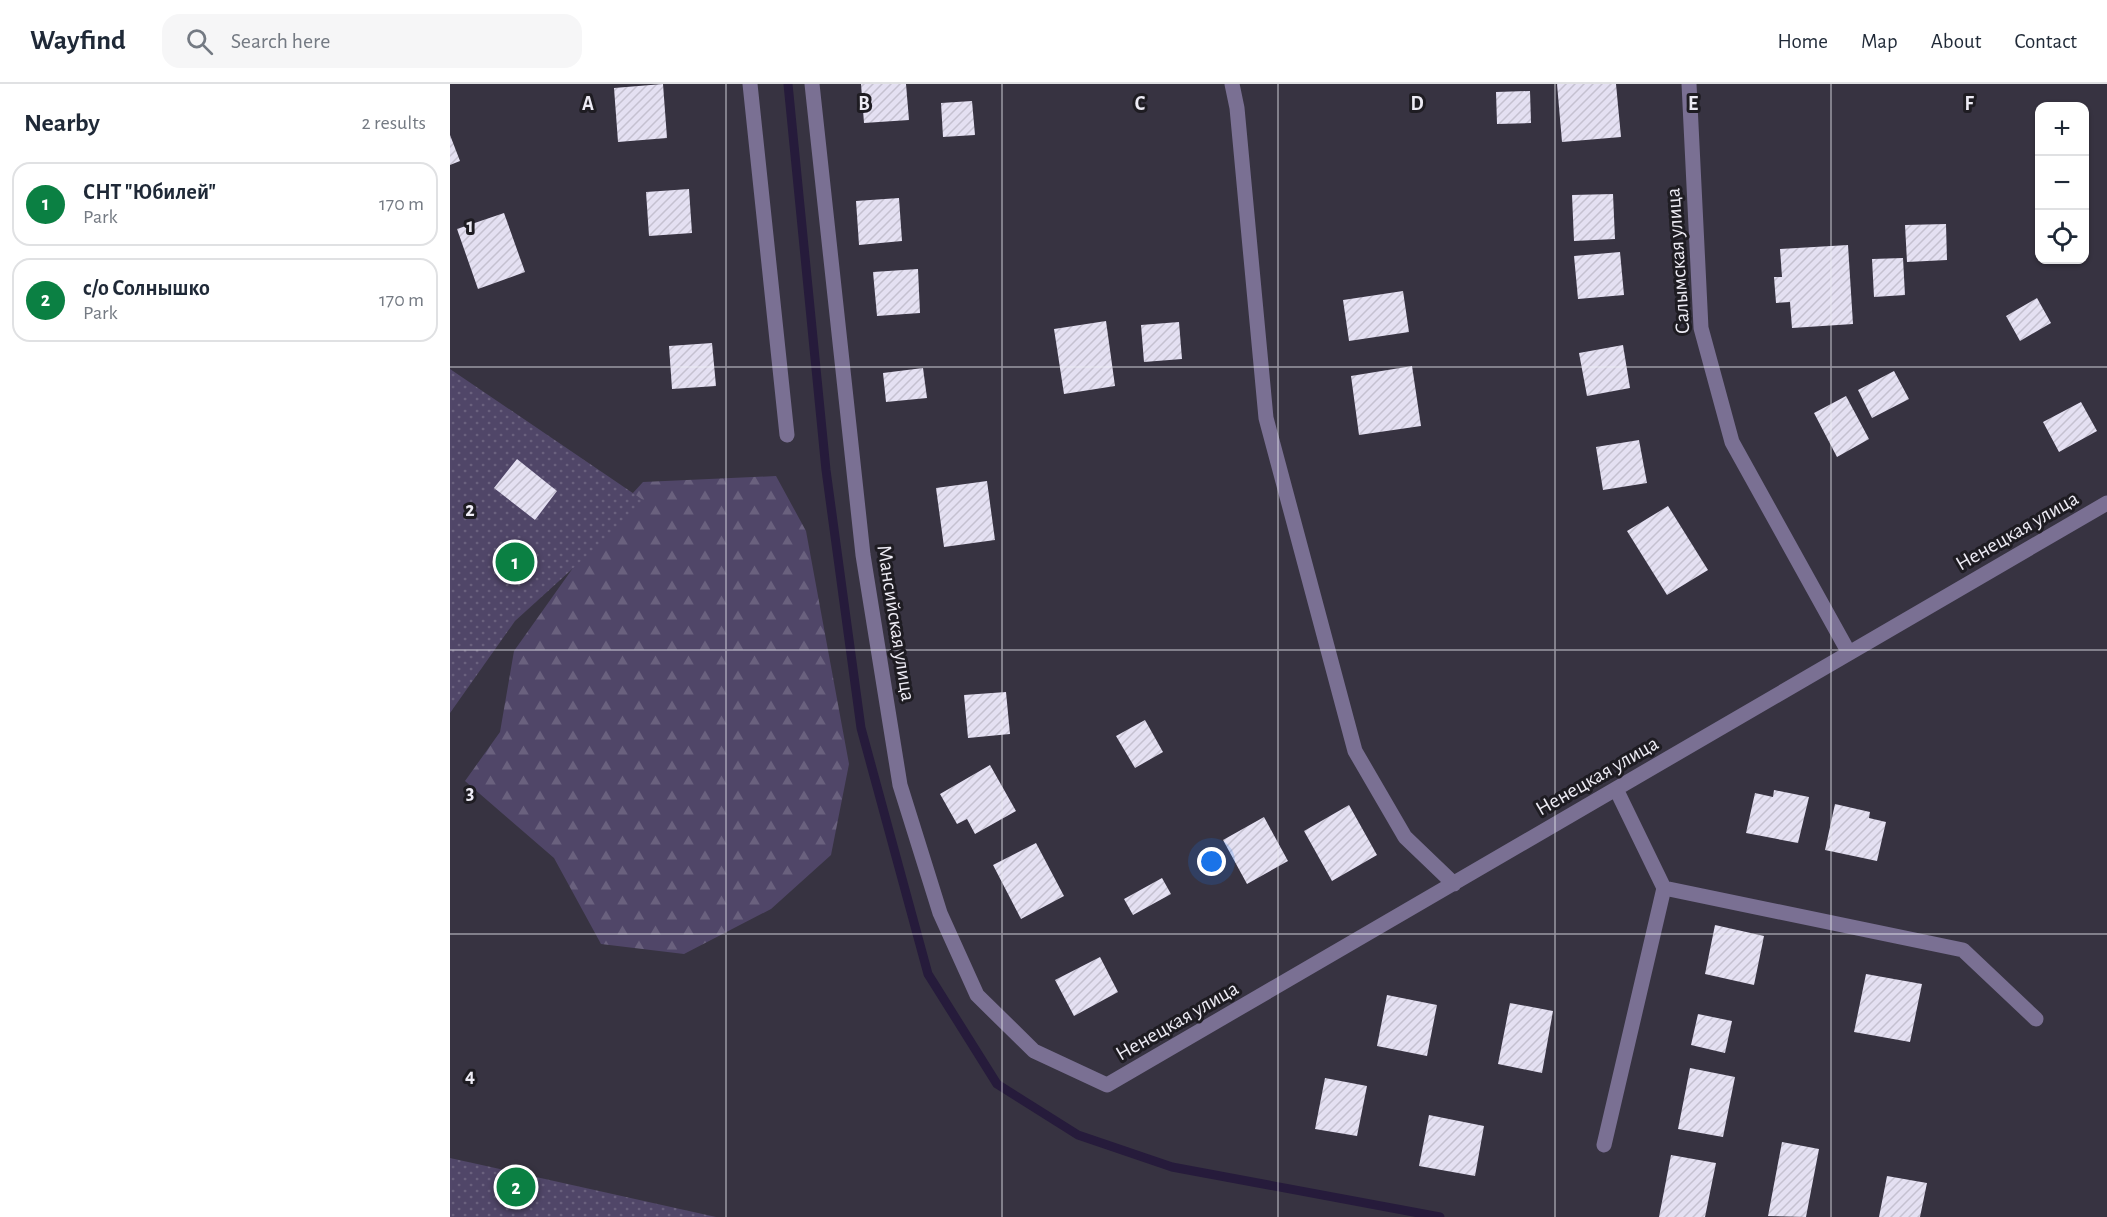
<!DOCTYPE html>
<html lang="en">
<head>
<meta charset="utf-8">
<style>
  :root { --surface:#fff; --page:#f6f6f7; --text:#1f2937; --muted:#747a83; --line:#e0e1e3; --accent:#0b8043 }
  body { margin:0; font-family:"Alegreya Sans",sans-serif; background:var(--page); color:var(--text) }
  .controls { position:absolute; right:18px; top:18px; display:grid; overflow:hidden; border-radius:12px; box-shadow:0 2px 4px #0004 }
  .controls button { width:54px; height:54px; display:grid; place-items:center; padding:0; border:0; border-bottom:2px solid var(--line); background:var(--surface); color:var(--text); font:30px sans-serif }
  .you { position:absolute; left:762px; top:778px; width:21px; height:21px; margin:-15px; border:4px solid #fff; border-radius:50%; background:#1a73e8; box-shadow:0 0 0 9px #1a73e833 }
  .badge { display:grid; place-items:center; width:39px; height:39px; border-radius:50%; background:var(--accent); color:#fff; font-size:20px; font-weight:700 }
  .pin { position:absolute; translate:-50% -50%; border:3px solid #fff; box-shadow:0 2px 6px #0006 }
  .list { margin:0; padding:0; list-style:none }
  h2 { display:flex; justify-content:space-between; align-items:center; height:78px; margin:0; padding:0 24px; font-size:26px }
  h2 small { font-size:20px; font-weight:400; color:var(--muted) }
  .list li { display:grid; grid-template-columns:39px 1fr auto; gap:18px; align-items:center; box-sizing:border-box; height:84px; margin:0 12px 12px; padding:0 12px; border:2px solid var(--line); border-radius:18px }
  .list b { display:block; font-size:22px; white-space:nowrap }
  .list p { margin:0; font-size:20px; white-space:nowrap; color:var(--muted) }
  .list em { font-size:20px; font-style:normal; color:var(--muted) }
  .icon { flex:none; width:33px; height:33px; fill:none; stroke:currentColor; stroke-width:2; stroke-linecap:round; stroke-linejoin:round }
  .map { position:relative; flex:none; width:1657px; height:1133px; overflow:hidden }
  header { display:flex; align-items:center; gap:36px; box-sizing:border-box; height:84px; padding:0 30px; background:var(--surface); border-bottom:2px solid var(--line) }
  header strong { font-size:28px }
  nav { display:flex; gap:33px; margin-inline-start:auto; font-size:21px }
  .search { width:420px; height:54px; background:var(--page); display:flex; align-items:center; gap:15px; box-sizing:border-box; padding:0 21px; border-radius:18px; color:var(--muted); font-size:22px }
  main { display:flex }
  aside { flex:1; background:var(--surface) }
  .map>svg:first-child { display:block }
</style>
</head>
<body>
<header>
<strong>Wayfind</strong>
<div class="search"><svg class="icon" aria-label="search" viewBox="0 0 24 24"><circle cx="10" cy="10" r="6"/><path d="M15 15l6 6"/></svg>Search here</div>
<nav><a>Home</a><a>Map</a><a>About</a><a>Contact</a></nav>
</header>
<main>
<aside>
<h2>Nearby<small>2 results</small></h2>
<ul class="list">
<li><span class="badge">1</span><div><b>СНТ &quot;Юбилей&quot;</b><p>Park</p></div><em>170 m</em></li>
<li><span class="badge">2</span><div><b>с/о Солнышко</b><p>Park</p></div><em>170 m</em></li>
</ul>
</aside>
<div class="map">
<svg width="1657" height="1133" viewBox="0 0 1657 1133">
  <defs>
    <pattern id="forest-firs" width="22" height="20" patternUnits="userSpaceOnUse" patternTransform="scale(1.5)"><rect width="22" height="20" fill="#504668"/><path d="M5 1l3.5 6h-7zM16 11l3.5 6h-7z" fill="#6a617e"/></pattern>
    <pattern id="garden-dots" width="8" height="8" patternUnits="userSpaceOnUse" patternTransform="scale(1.5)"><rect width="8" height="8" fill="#504668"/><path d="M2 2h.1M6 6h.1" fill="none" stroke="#6a617e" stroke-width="1.8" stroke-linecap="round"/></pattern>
    <pattern id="building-hatch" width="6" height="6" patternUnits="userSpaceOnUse" patternTransform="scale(1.5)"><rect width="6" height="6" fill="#e4e0f2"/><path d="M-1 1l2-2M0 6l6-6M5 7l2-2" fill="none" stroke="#c5c1d0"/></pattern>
  </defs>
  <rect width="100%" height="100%" fill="#373341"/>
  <path fill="url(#forest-firs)" d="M326,392L356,447L399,680L381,771L321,825L234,870L151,860L104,774L15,697L50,648L64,567L152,443L193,398Z"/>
  <path fill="url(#garden-dots)" d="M0,285L196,418L65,537L0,629Z
    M0,1074L266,1133H0Z"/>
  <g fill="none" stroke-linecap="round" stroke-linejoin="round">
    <path stroke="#261b3b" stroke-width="9" d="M338,0L376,386L411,644L478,890L547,1000L628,1051L722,1083L990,1133"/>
  </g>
  <path fill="url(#building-hatch)" d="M213,0L217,54L168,58L164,4Z
    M411,0H456L459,36L414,39Z
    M1107,0H1166L1171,53L1112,58Z
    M1080,7L1081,39L1047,40L1046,8Z
    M522,17L525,51L493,53L491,19Z
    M0,51L10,77L0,81Z
    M239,105L242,149L199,152L196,108Z
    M1163,110L1165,155L1124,157L1122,111Z
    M449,114L452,157L409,161L406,117Z
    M54,129L75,188L28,205L7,145Z
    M1496,140L1497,176L1457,178L1455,141Z
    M1398,161L1403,240L1342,244L1340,218L1326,219L1324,193H1332L1330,165Z
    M1170,168L1174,211L1128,215L1124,172Z
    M1453,174L1455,211L1424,213L1422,175Z
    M468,185L470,229L427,232L423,188Z
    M953,207L959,248L899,257L893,216Z
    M1587,214L1601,239L1570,257L1556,232Z
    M656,237L665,302L614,310L604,245Z
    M729,238L732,275L694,278L691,241Z
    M262,259L266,302L222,305L219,262Z
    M1173,261L1180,304L1137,312L1129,269Z
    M962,282L971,342L909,351L901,292Z
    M473,284L477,314L436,318L433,289Z
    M1444,287L1459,315L1422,334L1408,306Z
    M1396,312L1419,355L1387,373L1364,329Z
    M1631,318L1647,347L1609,368L1593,338Z
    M1189,356L1197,399L1153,406L1146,363Z
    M67,375L107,407L85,436L44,404Z
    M537,397L545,456L494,463L486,404Z
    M1218,422L1258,486L1217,511L1177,447Z
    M556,608L560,650L518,654L514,611Z
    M695,636L713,668L685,684L666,652Z
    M540,681L566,727L525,750L517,735L507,740L490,710Z
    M1324,706L1359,713L1348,759L1296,749L1305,709L1323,713Z
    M1385,720L1420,728L1419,734L1436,738L1427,777L1375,766Z
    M899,721L927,771L882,797L854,747Z
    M814,733L838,777L797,800L773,756Z
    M586,759L614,812L571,835L543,781Z
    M712,794L721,810L683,831L674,815Z
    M1265,841L1314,852L1304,901L1255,890Z
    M650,873L668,908L624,932L605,896Z
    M1416,890L1472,900L1460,958L1404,948Z
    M937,911L987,921L977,972L927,962Z
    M1060,919L1103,927L1092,989L1048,980Z
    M1248,930L1282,937L1275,969L1241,961Z
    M1240,984L1285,993L1273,1053L1228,1045Z
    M875,994L917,1002L907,1052L865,1045Z
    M979,1031L1034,1042L1025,1092L969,1082Z
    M1332,1058L1369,1065L1356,1133L1318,1132Z
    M1221,1071L1266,1079L1255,1133H1209Z
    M1437,1092L1477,1099L1470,1133H1429Z"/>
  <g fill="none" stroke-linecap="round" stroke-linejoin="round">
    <path stroke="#7a7093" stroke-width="15" d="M300,0L337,351
      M362,0L413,471L450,701L490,829L527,911L584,967L657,1001L1657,419
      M782,0L787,24L816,334L905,667L955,753L1004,800
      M1239,0L1251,244L1282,358L1399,569
      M1214,804L1513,866L1586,935
      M1154,1061L1214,804L1166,705"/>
  </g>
  <path fill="none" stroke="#eeecf5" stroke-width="1.5" stroke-opacity="0.55" d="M276,0V1133M552,0V1133M828,0V1133M1105,0V1133M1381,0V1133M0,283H1657M0,566H1657M0,850H1657"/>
  <g text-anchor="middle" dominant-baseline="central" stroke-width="6" stroke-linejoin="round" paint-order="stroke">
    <g font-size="21" fill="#eeecf5" stroke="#1e1c22">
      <text transform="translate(1228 177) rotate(-94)">Салымская улица</text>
      <text transform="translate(1567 447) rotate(-30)">Ненецкая улица</text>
      <text transform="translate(446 539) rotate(81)">Мансийская улица</text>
      <text transform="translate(1147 692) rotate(-30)">Ненецкая улица</text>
      <text transform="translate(727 937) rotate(-30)">Ненецкая улица</text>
    </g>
  </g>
  <g font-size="20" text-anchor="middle" font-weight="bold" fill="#eeecf5" stroke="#1e1c22" stroke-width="6" stroke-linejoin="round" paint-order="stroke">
    <text x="138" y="26">A</text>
    <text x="414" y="26">B</text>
    <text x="690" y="26">C</text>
    <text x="967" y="26">D</text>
    <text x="1243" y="26">E</text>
    <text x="1519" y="26">F</text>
    <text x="20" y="148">1</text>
    <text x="20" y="432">2</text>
    <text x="20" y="715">3</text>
    <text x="20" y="998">4</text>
  </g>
</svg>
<div class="controls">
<button>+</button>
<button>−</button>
<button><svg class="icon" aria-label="locate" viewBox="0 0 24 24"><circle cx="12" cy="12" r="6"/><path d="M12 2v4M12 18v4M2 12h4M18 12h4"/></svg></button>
</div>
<div class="you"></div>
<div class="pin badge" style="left:65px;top:478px">1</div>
<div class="pin badge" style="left:66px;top:1103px">2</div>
</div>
</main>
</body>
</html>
